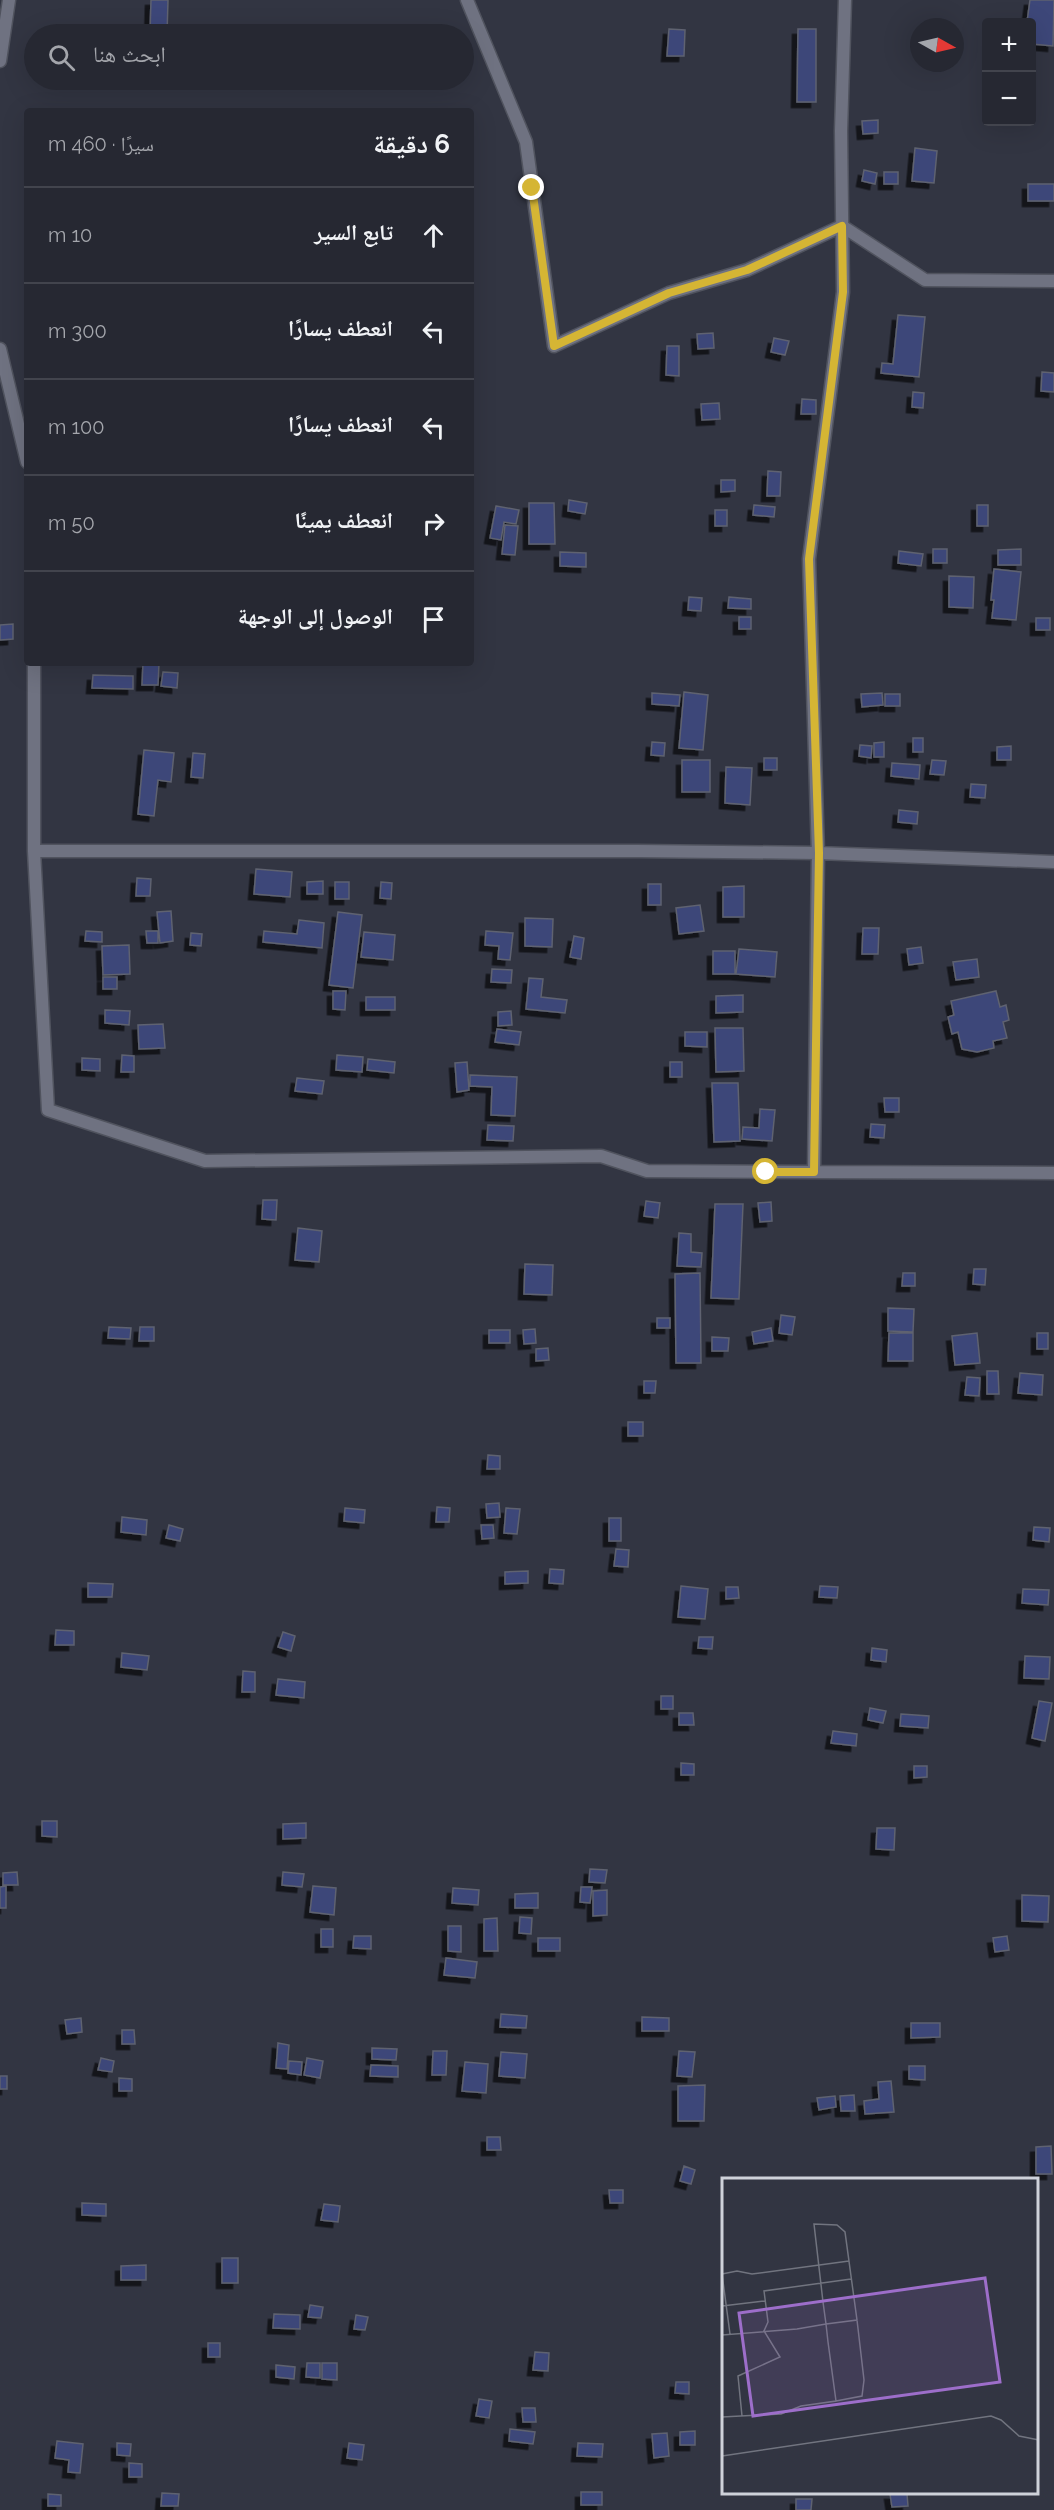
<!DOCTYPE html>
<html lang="ar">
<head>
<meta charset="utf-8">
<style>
  :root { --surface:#262832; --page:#32343e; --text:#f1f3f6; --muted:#a4a6ac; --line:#42444d }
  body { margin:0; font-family:Raleway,"Noto Naskh Arabic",sans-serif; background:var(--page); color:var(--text); direction:rtl }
  .controls { position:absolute; right:18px; top:18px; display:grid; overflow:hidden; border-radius:6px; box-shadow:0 6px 24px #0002 }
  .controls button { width:54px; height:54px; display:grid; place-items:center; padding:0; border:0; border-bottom:2px solid var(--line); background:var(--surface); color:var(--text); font:30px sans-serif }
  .compass { position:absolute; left:910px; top:18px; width:54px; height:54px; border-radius:50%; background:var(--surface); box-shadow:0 6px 24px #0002; rotate:98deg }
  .stop { position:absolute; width:18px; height:18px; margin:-14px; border:4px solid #d5b534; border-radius:50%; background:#fff }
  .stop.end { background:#d5b534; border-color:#fff; box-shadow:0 2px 6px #0008 }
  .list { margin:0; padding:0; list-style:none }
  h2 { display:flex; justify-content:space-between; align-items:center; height:78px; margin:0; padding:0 24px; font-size:26px }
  h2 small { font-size:20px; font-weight:400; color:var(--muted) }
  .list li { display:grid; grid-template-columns:39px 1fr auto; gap:18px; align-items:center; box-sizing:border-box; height:96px; padding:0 24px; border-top:2px solid var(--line) }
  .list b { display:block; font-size:22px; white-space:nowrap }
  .list em { font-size:20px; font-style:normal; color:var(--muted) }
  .icon { flex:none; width:33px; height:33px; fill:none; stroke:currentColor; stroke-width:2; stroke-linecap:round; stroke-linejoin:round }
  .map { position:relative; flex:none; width:1054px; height:2510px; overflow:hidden; direction:ltr }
  .search { position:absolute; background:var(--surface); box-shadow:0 6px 24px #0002; left:24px; top:24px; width:450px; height:66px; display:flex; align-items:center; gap:15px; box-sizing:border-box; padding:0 21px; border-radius:33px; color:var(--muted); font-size:22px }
  .panel { position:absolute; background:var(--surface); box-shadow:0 6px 24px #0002; left:24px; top:108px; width:450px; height:558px; border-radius:6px; direction:rtl }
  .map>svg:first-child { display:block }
</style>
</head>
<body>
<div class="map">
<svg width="1054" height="2510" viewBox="0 0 1054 2510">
  <defs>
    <filter id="shadow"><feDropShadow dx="-5.5" dy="5.5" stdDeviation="0" flood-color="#0009"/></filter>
  </defs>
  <rect width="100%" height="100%" fill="#323542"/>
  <path fill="#3d4679" stroke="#5e6270" stroke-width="1.5" filter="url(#shadow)" d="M151,0H168L167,34H150Z
    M1030,0H1054L1053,46L1032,44V22H1027Z
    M669,29L685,30L684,56H667Z
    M798,29H816V102H797Z
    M878,120V133L863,134L862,121Z
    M915,148L937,151L934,183L912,181Z
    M864,170L877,173L875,184L862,181Z
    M884,172H898V184H884Z
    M1028,184H1054V201H1028Z
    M898,315L925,317L919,377L881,373L882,363L893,364Z
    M713,333L714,348L698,349L697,334Z
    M774,338L789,341L785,355L771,352Z
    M667,346H679V376L666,375Z
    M1042,372L1054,373V392L1041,391Z
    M913,392L924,393L923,408L912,407Z
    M802,399L816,400V414H801Z
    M719,403L720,419L702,420L701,404Z
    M768,471L781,472L780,496H767Z
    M721,480H735V491L721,492Z
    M569,500L587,503L585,514L568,511Z
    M529,503H554L555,544H529Z
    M754,505L775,507L774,517L753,515Z
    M977,505H988V526H977Z
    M496,506L519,510L516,524L504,522L501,540L490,538Z
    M715,510H727V526H715Z
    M505,525L518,526L515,555L502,554Z
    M933,549H947V563H933Z
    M1021,549V565H998V550Z
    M899,551L923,554L921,566L898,563Z
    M560,552L586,553V567L560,566Z
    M994,569L1021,572L1016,620L992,618L994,600H991Z
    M949,576L974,577L973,608L949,607Z
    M689,597L702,598L701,611L688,610Z
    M729,597L751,599V609L728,608Z
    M739,617H751V629H739Z
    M1036,618H1050V630H1036Z
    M13,624V639L0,640V625Z
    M143,663H159L158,685H142Z
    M163,672L178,673L177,688L161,686Z
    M93,675L133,676V689L92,688Z
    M684,692L708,695L703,750L679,748Z
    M652,693L680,695L679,706L652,704Z
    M882,693L883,705L862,707L861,694Z
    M885,694H900V706H885Z
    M913,738H923V752H913Z
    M652,742L665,743L664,756L651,755Z
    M884,742V757H874V743Z
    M860,745L872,746L871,758L859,756Z
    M1011,746V760H997V747Z
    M144,750L174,753L171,782L158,780L154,816L138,814Z
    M193,753L205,754L203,778L191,777Z
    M764,758H777V770H764Z
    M682,760H710V792H682Z
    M932,760L946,761L944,775L930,774Z
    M892,763L920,765L919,779L891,776Z
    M726,767L752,768L750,805L725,803Z
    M971,784L986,785L985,798L970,797Z
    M899,810L918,812L917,824L898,822Z
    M256,869L292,872L290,897L254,894Z
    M137,878L151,879L150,896H136Z
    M323,881V894H307V882Z
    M335,882H349V899H335Z
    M381,882L392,883L391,899L380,898Z
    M648,884H661V905H648Z
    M744,886V917H723V887Z
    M700,905L704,931L679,934L676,908Z
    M171,911L173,941L160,943L157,912Z
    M338,912L362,915L353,988L329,985Z
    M525,918L553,919L552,947L525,946Z
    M299,920L324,923L322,948L263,942L264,931L297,934Z
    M863,928H879L878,954H862Z
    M86,931L102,932V942L85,941Z
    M146,931H158V943H147Z
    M486,931L513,933L510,960L498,959L499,946L485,945Z
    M364,932L395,935L393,960L361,957Z
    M191,933L202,934L201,946L190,945Z
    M574,936L584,938L581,959L570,957Z
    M129,945L130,974L103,975L102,946Z
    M921,947L923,963L909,965L907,949Z
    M739,949L777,952L775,977L736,974Z
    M713,951H735V974H713Z
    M977,959L979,977L956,980L953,962Z
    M492,969L512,970L511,983L491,982Z
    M103,977H117V989H103Z
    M529,978L543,979L541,997L567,1000L565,1013L526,1009Z
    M333,991H346L345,1010L333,1009Z
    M996,991L1000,1007L1006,1005L1009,1020L1003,1022L1007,1038L993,1041L994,1048L977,1052L962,1049L958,1032L952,1034L948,1017L954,1015L951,1001Z
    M743,995V1012L716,1013V996Z
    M366,997H395V1010H366Z
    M105,1010L130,1011L129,1025L105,1023Z
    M511,1011L512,1025L498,1026V1012Z
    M163,1024L165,1048L139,1049L138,1025Z
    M715,1028H743L744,1071L716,1072Z
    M497,1029L521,1032L519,1045L495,1042Z
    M685,1032H707V1047L685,1046Z
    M122,1055L134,1056V1072H121Z
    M337,1055L363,1057L362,1072L336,1070Z
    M82,1058L100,1059V1071L82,1070Z
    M368,1059L395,1062L394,1073L367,1070Z
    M467,1062L469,1090L457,1092L455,1063Z
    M670,1062H682V1077H670Z
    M470,1075L517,1077L515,1116L491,1115L492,1087L470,1086Z
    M297,1078L324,1081L322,1094L295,1091Z
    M712,1083H738L740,1141L714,1142Z
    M884,1098H899V1112H885Z
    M760,1109L775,1110L772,1141L742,1139L743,1127L759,1128Z
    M871,1124L885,1125L884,1138L870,1137Z
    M488,1125L514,1126L513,1141L487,1140Z
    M263,1200H277L276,1220L262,1219Z
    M646,1201L660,1203L658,1218L644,1216Z
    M771,1202L772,1221L760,1222L758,1203Z
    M715,1204H743L739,1299L711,1298Z
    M298,1228L322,1231L319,1262L295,1260Z
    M679,1233L691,1234V1252L702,1253L701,1267L677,1266Z
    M525,1264L553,1265L552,1295L524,1294Z
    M974,1269H986L985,1285L973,1284Z
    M700,1273L701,1363H676L675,1274Z
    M903,1273H915V1286H902Z
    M888,1308L914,1309L913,1332L888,1331Z
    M781,1315L795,1317L792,1335L779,1333Z
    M657,1318H670V1328H657Z
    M109,1327L131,1328L130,1339L108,1338Z
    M140,1327H154V1341H139Z
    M771,1328L773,1341L754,1344L752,1332Z
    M535,1329L536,1343L524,1344L523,1330Z
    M489,1330H510V1343H489Z
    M889,1333H913V1361H888Z
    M977,1333L980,1363L955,1365L952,1336Z
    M1037,1333H1048V1349H1037Z
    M712,1337L729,1338L728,1351H712Z
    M548,1348L549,1360L536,1361V1349Z
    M987,1371H998L999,1394H987Z
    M1020,1373L1043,1375L1042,1395L1018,1393Z
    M967,1377L980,1378L979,1396L965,1395Z
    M644,1381H656L655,1393H644Z
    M628,1422H643V1436H628Z
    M488,1455L500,1456V1469H487Z
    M499,1503L500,1517L487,1518L486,1504Z
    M437,1507L450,1508L449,1522H436Z
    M345,1508L365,1510L364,1523L344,1521Z
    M506,1508L520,1509L517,1534L504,1533Z
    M122,1517L147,1520L146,1535L121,1532Z
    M609,1518H621V1541H609Z
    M169,1525L183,1529L180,1541L166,1538Z
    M481,1525H493L494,1538L482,1539Z
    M1034,1527L1050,1528L1049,1542L1033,1540Z
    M616,1549L629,1550L628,1567L614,1566Z
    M550,1569L564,1570L563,1584L549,1583Z
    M528,1571V1583L505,1584V1572Z
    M88,1583L113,1584L112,1597H88Z
    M681,1586L708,1589L705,1619L678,1617Z
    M820,1586L838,1587L837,1598L819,1597Z
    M726,1587H738L739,1598L726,1599Z
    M1023,1589L1049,1590L1048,1605L1022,1603Z
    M56,1630L74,1631V1645H55Z
    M283,1632L295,1636L291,1651L278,1647Z
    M699,1637H713L712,1649L698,1648Z
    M872,1648L887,1650L886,1662L871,1660Z
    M122,1653L149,1656L147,1670L121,1667Z
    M1025,1656L1050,1657L1049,1679L1024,1678Z
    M243,1671L255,1672V1692H242Z
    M278,1679L305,1682L304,1698L276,1695Z
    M661,1696H673V1709H661Z
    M1039,1701L1052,1703L1045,1741L1032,1738Z
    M870,1708L886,1711L883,1723L868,1720Z
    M679,1713H693L694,1725H679Z
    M901,1714L929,1716L928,1728L900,1726Z
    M833,1731L857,1734L856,1746L831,1743Z
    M681,1763L694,1764V1775H681Z
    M914,1766H927V1777L914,1778Z
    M42,1821H57V1837L42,1836Z
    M306,1823V1838L283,1839V1824Z
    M877,1828H895L894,1850L876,1849Z
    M590,1869L607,1870L605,1883L589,1882Z
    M17,1872L18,1885H3V1873Z
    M283,1872L304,1874L302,1887L282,1885Z
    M6,1886V1908H0V1887Z
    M313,1886L336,1888L334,1915L310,1912Z
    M581,1887H592L590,1903L580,1902Z
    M453,1888L479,1890L478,1905L452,1903Z
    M607,1890V1915L593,1916V1891Z
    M538,1893V1908H515V1894Z
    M1022,1895L1049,1896L1048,1922L1022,1921Z
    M520,1917L532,1918L531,1934L519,1933Z
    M497,1918L498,1951H484V1919Z
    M448,1926H461V1952L448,1951Z
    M321,1929H333V1947H321Z
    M354,1936H371V1949L353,1948Z
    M1007,1936L1009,1950L995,1952L993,1938Z
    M538,1938H560V1951H538Z
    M446,1958L477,1962L475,1978L444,1975Z
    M501,2014L527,2016L526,2028L500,2027Z
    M642,2017L669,2018V2031H642Z
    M81,2018L82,2032L67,2034L65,2020Z
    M911,2023H940V2037L911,2038Z
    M122,2030H134L135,2044H122Z
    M278,2043L289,2045L287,2069L276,2068Z
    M372,2048L397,2049L396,2060L372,2059Z
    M433,2051H447L446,2075H432Z
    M679,2051L695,2052L692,2077L677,2076Z
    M501,2052L527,2054L525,2078L499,2076Z
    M101,2058L114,2061L112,2072L98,2070Z
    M307,2058L323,2061L320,2078L304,2075Z
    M289,2061L302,2062L301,2075L288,2073Z
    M465,2062L488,2064L486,2093L462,2091Z
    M371,2065L398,2066V2077L370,2076Z
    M909,2066H925V2080L909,2079Z
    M0,2076H7V2089H0Z
    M119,2078L132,2079V2091H119Z
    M891,2081L894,2112L865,2114L864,2101L879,2099L878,2082Z
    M705,2085L704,2121H678V2086Z
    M854,2095L855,2111H841L840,2096Z
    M835,2096L836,2107L819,2110L817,2098Z
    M487,2137H500L501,2150H487Z
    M1051,2146L1052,2174H1036V2147Z
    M684,2166L695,2170L691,2184L680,2181Z
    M609,2190H623V2203H610Z
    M82,2203L106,2204V2216L82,2215Z
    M324,2204L340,2206L338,2222L321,2220Z
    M222,2258H238V2283H222Z
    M146,2265V2280H121V2266Z
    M310,2305L323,2307L321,2318L308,2317Z
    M274,2314L300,2315V2329L273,2328Z
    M356,2315L368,2317L365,2330L354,2329Z
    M208,2343H220V2357H208Z
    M535,2352L549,2353L548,2371L533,2370Z
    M307,2363H320V2378L306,2377Z
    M322,2363H337V2380L322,2379Z
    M276,2365L295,2367L294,2379L276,2377Z
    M676,2382H689V2394L675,2393Z
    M479,2399L492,2401L489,2418L476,2416Z
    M522,2408H535L536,2422H523Z
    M510,2429L535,2432L533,2444L509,2441Z
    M695,2431V2445H680V2432Z
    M667,2433L669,2456L654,2458L652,2434Z
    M57,2441L83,2444L80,2473L68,2472L69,2460L55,2458Z
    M117,2443L131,2444L130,2456L117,2455Z
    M349,2443L364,2445L362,2460L347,2458Z
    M578,2443L603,2444L602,2457L577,2456Z
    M129,2463L142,2464V2477H129Z
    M581,2492H602V2505H581Z
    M162,2493L179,2494L178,2506H161Z
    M48,2494L61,2495V2506H48Z
    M890,2494H907L908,2506L892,2507Z
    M796,2499H812L811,2510H796Z"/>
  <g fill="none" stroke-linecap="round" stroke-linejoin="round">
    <defs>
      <path id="street" d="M467,0L526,142L554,346L669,293L747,270L842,226L925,280L1054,281
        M845,0L841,131L843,292L809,559L818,853L814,1172L1054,1173
        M0,61L9,0
        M0,349L27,462
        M34,663V851H639L818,853L1054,862
        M34,851L48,1110L205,1161L601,1156L647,1171L814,1172"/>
    </defs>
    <use href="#street" stroke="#50535e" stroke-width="15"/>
    <use href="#street" stroke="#6f7281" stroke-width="12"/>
  </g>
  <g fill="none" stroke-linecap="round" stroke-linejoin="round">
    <path stroke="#d5b534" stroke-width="8" d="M532,188L554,346L669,293L747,270L842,226L843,292L809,559L819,853L814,1172H766"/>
  </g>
  <g transform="translate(722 2178)">
    <rect width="316" height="316" fill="#323542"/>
    <path fill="none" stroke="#71747f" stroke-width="1.5" d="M0,96L15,93L30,96L127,83M0,96L8,156M0,128L43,123M0,157L75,151L104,146L135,142L123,54L115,47L92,46L101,124L104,146L106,164L114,223L79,228L59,236L0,239M114,223L140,218L142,202L135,142M20,238L16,198L58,179L42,153L46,144L42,113L129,101M0,278L269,238L279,242L297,258L317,262"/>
    <path fill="#9d6eca" fill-opacity="0.15" stroke="#9d6eca" stroke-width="3" d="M263,100L278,204L31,238L17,135Z"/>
    <rect width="316" height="316" fill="none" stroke="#cfd2da" stroke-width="3"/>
  </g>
</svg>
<div class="controls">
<button>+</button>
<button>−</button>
</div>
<svg class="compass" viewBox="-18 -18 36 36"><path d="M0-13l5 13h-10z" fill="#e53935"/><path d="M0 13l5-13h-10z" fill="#a4a6ac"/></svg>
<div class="stop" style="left:766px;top:1172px"></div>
<div class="stop end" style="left:532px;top:188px"></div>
<div class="search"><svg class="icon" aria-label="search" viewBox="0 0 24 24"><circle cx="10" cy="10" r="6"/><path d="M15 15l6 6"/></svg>ابحث هنا</div>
<section class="panel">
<h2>6 دقيقة<small>سيرًا · 460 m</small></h2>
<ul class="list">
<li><svg class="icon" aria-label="ahead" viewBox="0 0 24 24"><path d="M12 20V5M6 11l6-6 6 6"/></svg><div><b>تابع السير</b></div><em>10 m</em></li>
<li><svg class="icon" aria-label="left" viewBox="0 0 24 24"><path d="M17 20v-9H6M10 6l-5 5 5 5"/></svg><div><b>انعطف يسارًا</b></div><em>300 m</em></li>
<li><svg class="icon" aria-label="left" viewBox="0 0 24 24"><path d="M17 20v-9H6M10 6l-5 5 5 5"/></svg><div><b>انعطف يسارًا</b></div><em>100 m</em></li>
<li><svg class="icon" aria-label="right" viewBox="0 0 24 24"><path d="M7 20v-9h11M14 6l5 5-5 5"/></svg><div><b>انعطف يمينًا</b></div><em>50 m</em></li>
<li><svg class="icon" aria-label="arrive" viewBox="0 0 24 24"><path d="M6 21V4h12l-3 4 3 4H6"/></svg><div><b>الوصول إلى الوجهة</b></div></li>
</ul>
</section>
</div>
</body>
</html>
